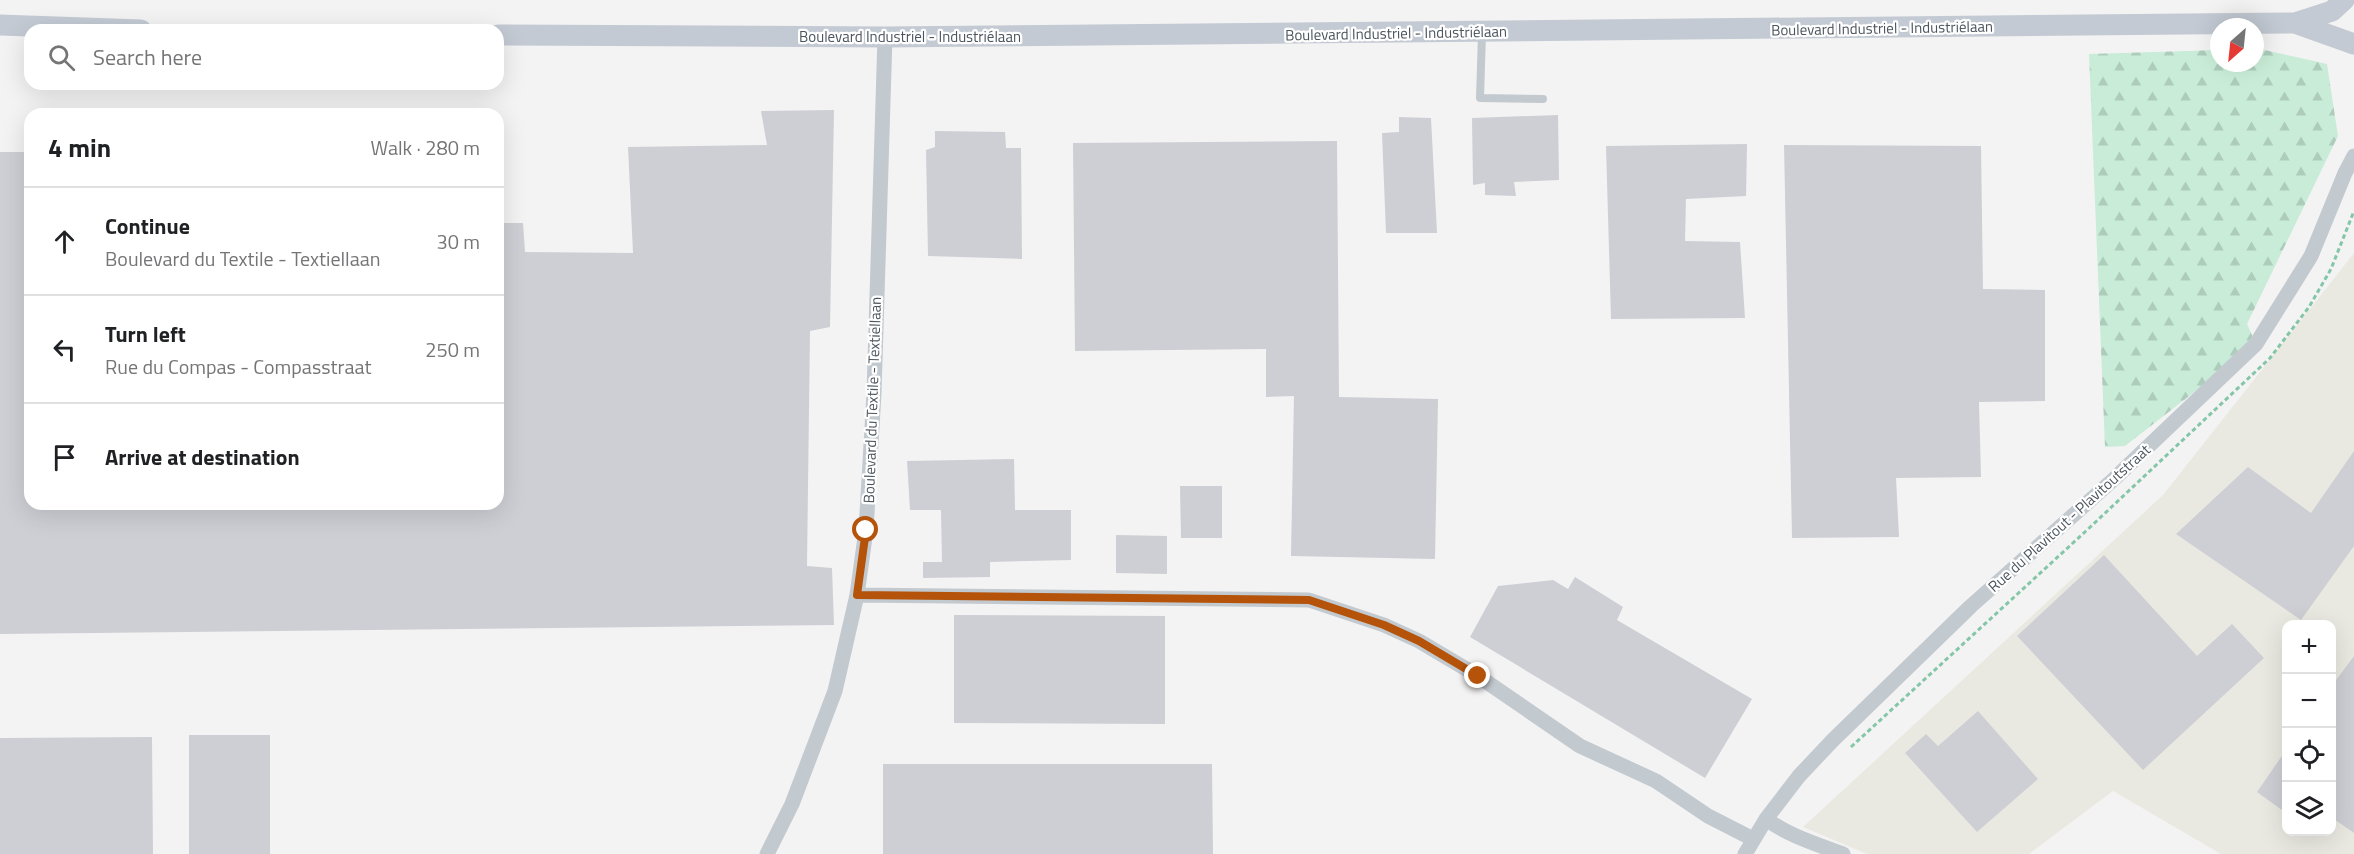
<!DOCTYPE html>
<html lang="en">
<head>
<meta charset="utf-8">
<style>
  :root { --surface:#fff; --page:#f2f2f2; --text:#202124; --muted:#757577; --line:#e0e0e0 }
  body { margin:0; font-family:"Titillium Web",sans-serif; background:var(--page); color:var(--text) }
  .controls { position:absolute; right:18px; bottom:18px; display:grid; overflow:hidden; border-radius:12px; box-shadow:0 6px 24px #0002 }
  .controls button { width:54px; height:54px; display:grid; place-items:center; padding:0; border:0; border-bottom:2px solid var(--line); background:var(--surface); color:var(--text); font:30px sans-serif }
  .compass { position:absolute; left:2210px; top:18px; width:54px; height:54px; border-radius:50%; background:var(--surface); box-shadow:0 6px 24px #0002; rotate:207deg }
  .stop { position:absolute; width:18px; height:18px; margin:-14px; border:4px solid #b45309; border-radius:50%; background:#fff }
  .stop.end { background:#b45309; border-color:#fff; box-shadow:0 2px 6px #0008 }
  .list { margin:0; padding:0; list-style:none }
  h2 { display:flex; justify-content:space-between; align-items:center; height:78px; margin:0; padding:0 24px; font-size:26px }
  h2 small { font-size:20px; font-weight:400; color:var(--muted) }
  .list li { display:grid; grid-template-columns:39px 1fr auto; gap:18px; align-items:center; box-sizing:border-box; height:108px; padding:0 24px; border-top:2px solid var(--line) }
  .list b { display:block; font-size:22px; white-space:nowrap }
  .list p { margin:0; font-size:20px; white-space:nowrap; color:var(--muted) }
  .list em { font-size:20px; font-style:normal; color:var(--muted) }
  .icon { flex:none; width:33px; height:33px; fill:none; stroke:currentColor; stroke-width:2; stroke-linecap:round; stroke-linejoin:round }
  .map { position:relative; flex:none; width:2354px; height:854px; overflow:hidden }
  .search { position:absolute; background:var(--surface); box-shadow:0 6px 24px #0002; left:24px; top:24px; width:480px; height:66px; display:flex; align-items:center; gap:15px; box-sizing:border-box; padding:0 21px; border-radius:18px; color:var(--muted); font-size:22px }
  .panel { position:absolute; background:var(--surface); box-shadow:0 6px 24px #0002; left:24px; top:108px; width:480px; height:402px; border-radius:18px }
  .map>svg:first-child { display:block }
</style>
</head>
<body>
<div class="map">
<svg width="2354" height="854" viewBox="0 0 2354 854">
  <defs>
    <pattern id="forest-firs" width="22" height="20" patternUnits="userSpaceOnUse" patternTransform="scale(1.5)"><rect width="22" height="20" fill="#c8ecd7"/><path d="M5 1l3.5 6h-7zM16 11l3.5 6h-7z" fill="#adccbb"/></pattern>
  </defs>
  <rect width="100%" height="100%" fill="#f4f3f3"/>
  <path fill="#eae9e1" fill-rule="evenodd" d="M2354,253V854H2221L2113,791L2029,854H1867L1803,827L2163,495ZM2286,624H2332V832H2286Z"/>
  <path fill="url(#forest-firs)" d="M2260,49L2327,64L2338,136L2247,324L2256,344L2125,446L2105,447L2089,54L2219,50V63H2255V50Z"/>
  <path fill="#cdcfd4" d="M834,110L830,327L810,331L807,566L832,568L834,625L0,634V152H30V504H498V223H523L525,252L633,253L628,147L767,145L761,111Z
    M1558,115L1559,180L1514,182L1516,196L1485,195V183L1473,185L1472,118Z
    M1399,117L1431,118L1437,233H1386L1382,133L1399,132Z
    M935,131L1005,132L1006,148H1021L1022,259L928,256L926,150L935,147Z
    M1337,141L1339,397L1438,399L1435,559L1291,556L1294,396L1266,397V349L1075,351L1073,143Z
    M1747,144L1746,196L1686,199L1685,241L1740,242L1745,318L1611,319L1606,146Z
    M1784,145L1981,146L1983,289L2045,290V401L1979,402L1981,477L1896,478L1899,537L1792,538Z
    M2354,451V546L2301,620L2176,534L2248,467L2311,513Z
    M1014,459L1015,510H1071V560L990,562V577L923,578V562H942L941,510H910L907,461Z
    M1180,486H1222V538H1181Z
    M1116,535L1167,536V574L1116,573Z
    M2104,555L2197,656L2232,624L2264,658L2143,770L2017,636Z
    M1575,577L1623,607L1617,620L1752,699L1705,778L1470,637L1498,586L1553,580L1568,589Z
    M954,615L1165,616V724L954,723Z
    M2354,656V833L2331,817V687Z
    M1978,711L2038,779L1977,832L1905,753L1926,734L1938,746Z
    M189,735H270V854H189Z
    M152,737L153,854H0V738Z
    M2286,750V813L2257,792Z
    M883,764H1212L1213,854H883Z"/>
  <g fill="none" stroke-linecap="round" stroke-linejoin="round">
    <path stroke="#83c6a8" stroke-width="3" stroke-dasharray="4.5 3" stroke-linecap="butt" d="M1851,747L2086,531L2270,358L2309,307L2331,269L2354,211"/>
    <path stroke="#c2c9cf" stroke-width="8" d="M1482,33L1480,98L1543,99"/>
    <path stroke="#c2c9cf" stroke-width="15" d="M857,595L1309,600L1384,625L1419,641L1478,676L1580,746L1656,781L1708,816L1753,839
      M1766,819C1789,836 1816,844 1843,854
      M767,854L792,804L835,691L857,595L866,530L874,393L885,37
      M1745,854L1766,819L1799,776L1833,740L1971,606L2114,479L2256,344L2311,256L2345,173L2354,156"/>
    <path stroke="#c3cad3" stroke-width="21" d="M2295,23L2354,44
      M0,25L141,30
      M498,35L885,37L2295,23L2332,11L2344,0"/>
  </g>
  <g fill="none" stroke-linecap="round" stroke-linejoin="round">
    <path stroke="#b45309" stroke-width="8" d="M866,530L857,595L1309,600L1384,625L1419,641L1478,676"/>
  </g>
  <g text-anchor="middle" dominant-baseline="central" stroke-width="4.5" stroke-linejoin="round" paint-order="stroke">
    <g font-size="15" fill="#4c555e" stroke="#fff">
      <text transform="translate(1882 28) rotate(-1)">Boulevard Industriel - Industriélaan</text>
      <text transform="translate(1396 33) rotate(-1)">Boulevard Industriel - Industriélaan</text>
      <text x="910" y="36">Boulevard Industriel - Industriélaan</text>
      <text transform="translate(872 400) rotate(-88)">Boulevard du Textile - Textiellaan</text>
      <text transform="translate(2069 518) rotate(-42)">Rue du Plavitout - Plavitoutstraat</text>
    </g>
  </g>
</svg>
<div class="controls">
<button>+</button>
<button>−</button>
<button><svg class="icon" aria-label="locate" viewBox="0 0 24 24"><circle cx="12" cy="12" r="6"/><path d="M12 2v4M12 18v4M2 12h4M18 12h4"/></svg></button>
<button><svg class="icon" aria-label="layers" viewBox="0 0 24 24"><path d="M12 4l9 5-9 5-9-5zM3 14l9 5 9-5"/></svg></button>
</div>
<svg class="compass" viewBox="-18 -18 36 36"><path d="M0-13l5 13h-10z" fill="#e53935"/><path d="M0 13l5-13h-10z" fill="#757577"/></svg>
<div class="stop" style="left:866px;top:530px"></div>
<div class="stop end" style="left:1478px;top:676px"></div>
<div class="search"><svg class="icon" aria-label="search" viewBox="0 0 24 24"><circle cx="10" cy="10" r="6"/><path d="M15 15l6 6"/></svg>Search here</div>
<section class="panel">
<h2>4 min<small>Walk · 280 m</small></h2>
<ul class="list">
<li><svg class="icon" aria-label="ahead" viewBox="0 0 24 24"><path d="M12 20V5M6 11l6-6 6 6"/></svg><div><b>Continue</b><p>Boulevard du Textile - Textiellaan</p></div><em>30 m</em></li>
<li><svg class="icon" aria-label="left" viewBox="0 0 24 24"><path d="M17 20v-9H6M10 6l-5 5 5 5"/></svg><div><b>Turn left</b><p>Rue du Compas - Compasstraat</p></div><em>250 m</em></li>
<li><svg class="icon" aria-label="arrive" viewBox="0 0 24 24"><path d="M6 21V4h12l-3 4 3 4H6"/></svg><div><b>Arrive at destination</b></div></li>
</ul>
</section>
</div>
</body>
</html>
